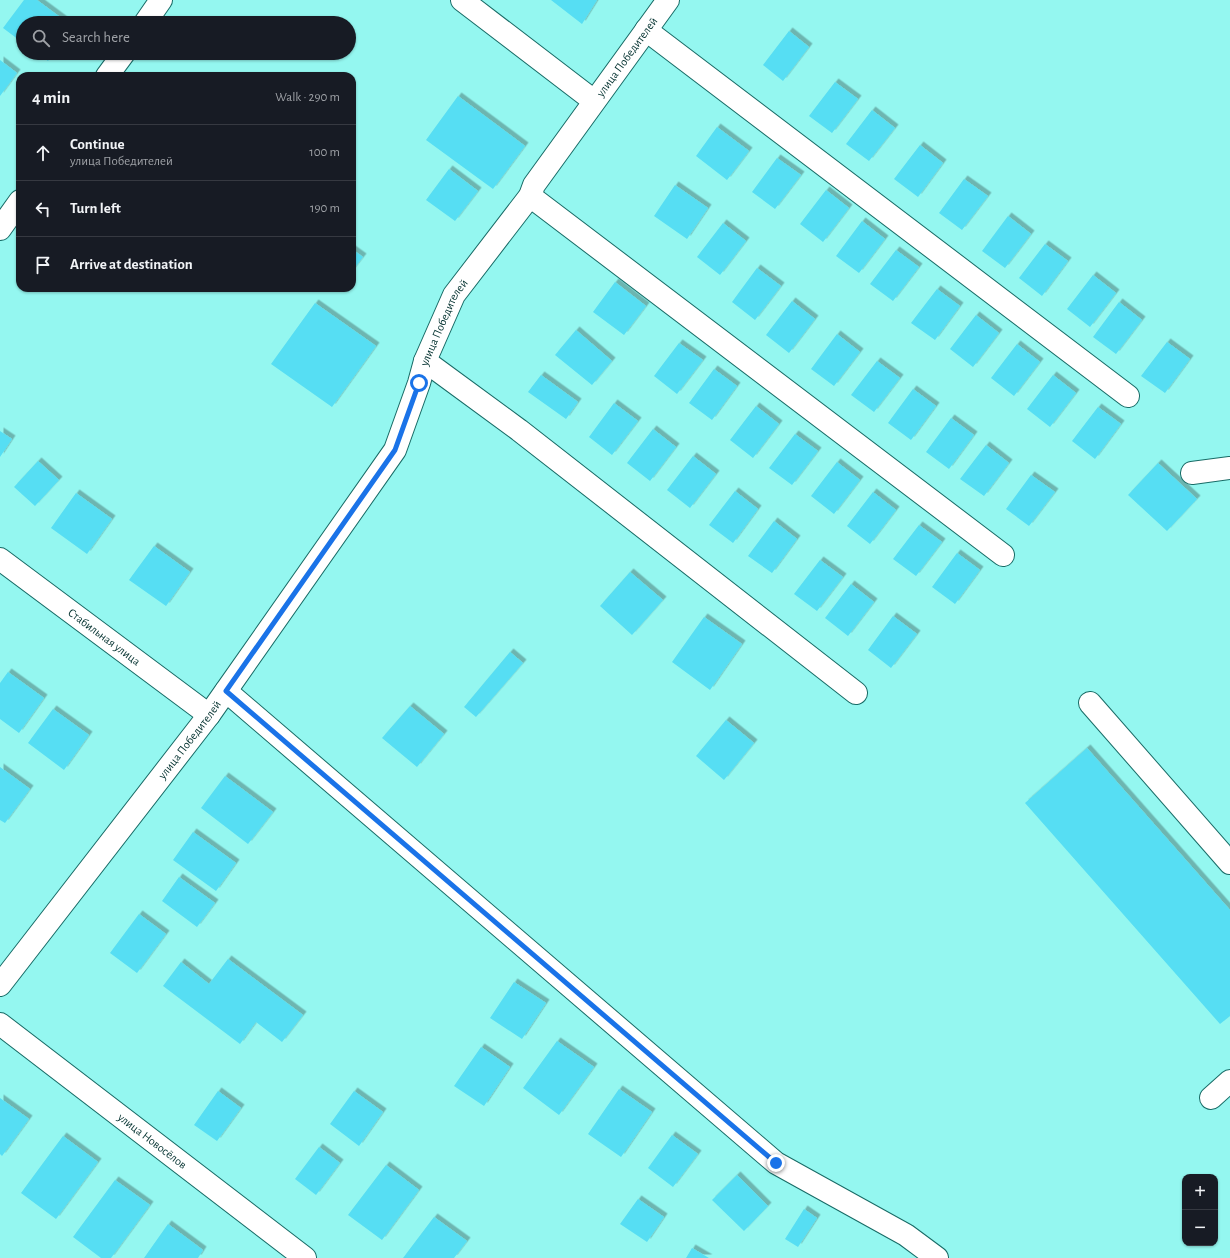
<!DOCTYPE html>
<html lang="en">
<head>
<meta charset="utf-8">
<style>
  :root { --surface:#171b24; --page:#242831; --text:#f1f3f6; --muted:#9ea1a6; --line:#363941 }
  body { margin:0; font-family:"Alegreya Sans",sans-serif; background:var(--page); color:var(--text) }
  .controls { position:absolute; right:12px; bottom:12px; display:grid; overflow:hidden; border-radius:8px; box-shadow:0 1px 3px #0004 }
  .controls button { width:36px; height:36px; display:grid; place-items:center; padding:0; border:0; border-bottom:1px solid var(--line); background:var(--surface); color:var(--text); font:20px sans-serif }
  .stop { position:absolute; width:12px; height:12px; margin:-9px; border:3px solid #1a73e8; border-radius:50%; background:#fff }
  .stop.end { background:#1a73e8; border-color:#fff; box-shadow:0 1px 4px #0008 }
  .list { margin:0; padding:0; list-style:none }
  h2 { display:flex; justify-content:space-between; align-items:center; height:52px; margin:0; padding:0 16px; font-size:17px }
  h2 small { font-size:13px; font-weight:400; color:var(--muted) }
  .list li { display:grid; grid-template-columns:26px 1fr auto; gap:12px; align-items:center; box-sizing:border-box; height:56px; padding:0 16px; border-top:1px solid var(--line) }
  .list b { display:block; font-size:15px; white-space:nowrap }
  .list p { margin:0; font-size:13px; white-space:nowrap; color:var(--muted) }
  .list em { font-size:13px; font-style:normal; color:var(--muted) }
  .icon { flex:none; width:22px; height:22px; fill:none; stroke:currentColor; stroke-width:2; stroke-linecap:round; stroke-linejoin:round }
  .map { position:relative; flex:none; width:1230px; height:1258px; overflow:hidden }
  .search { position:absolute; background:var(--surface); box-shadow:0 1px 3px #0004; left:16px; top:16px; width:340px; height:44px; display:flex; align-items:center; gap:10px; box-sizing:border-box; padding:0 14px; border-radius:22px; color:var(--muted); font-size:15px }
  .panel { position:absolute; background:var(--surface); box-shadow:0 1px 3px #0004; left:16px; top:72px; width:340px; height:220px; border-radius:12px }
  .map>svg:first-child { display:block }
</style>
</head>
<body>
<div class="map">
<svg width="1230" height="1258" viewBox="0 0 1230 1258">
  <defs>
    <filter id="shadow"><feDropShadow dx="3.5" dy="-3.5" stdDeviation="0" flood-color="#0004"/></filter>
  </defs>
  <rect width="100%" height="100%" fill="#94f7f0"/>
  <path fill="#57def3" filter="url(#shadow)" d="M24,0H37L64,20L62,23H23V43L3,28Z
    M551,0H597L582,24Z
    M789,31L809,47L783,81L763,65Z
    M37,53H54L48,61Z
    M0,60L17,73L0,96Z
    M835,82L858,99L832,133L809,116Z
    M458,96L525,146L493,189L426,140Z
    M872,110L895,128L869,161L846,144Z
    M717,127L749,151L727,180L696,156Z
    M920,145L943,163L918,197L894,179Z
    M777,158L801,175L775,209L752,192Z
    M449,169L478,191L455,221L426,200Z
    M964,179L988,196L962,230L939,213Z
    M675,185L708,208L687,239L654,216Z
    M826,190L849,208L823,242L800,224Z
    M1008,216L1031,234L1005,268L982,251Z
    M862,221L885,239L859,273L836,256Z
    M723,223L746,241L720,275L697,257Z
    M1045,244L1068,261L1042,296L1019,278Z
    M352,249L363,257L352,271Z
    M896,250L919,267L893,301L870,284Z
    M757,268L781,286L755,320L732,302Z
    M1093,275L1116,293L1090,327L1067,309Z
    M615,282L646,306L624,335L593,312Z
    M937,289L960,306L935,340L911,323Z
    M792,301L815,319L789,353L766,335Z
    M1119,302L1142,320L1116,354L1093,337Z
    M315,303L376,346L332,407L271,364Z
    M976,315L999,333L973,367L950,349Z
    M576,330L612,361L592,385L555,355Z
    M837,334L860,352L834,386L811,369Z
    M1167,342L1190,359L1165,393L1141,376Z
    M679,343L703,360L677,394L654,376Z
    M1017,344L1040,362L1014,396L991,378Z
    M877,361L900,378L874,412L851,395Z
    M714,369L737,386L712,420L689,403Z
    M541,375L578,402L566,419L528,392Z
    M1053,375L1076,393L1050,427L1027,409Z
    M913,389L936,406L911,440L888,423Z
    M614,403L638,421L612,455L589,437Z
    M756,406L779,424L753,458L730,440Z
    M1098,407L1121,424L1095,459L1072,441Z
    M951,418L974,435L949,469L926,452Z
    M653,429L676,447L650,481L627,463Z
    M0,431L12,439L0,457Z
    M795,434L818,451L792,485L769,468Z
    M986,445L1009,463L984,496L960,479Z
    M693,456L716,474L690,508L667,490Z
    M38,461L59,480L35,506L14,487Z
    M837,462L860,480L834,514L811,496Z
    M1158,463L1197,499L1167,531L1128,495Z
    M1031,475L1055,492L1029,526L1006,509Z
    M735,491L758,509L733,543L709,525Z
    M873,492L896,510L870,544L847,526Z
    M76,493L112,519L87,554L51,528Z
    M774,521L797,539L772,573L748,556Z
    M919,525L942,542L916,576L893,559Z
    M154,546L190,572L166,606L129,580Z
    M957,553L980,570L955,604L932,587Z
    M820,560L843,577L817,611L794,594Z
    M630,572L663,600L632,635L600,606Z
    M851,584L874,602L848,636L825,618Z
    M893,616L917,634L891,668L868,650Z
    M704,617L742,644L710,690L672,662Z
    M510,652L523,663L476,717L464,707Z
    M8,672L44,698L19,733L0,719V683Z
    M410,706L444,734L417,767L382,738Z
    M53,709L89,735L64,770L28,743Z
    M726,720L754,743L724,780L696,756Z
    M1087,748L1230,910V1016L1220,1024L1025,803Z
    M0,767L30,789L5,823L0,820Z
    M225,776L273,812L248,844L201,808Z
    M193,832L236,863L216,891L173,860Z
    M179,877L215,903L197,927L162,901Z
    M139,914L166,934L137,973L110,953Z
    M228,959L303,1015L282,1042L256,1022L240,1044L163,986L181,962L209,984Z
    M514,982L546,1003L522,1039L490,1018Z
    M557,1041L594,1067L559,1115L523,1088Z
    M481,1047L510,1067L484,1106L454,1086Z
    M619,1089L652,1112L621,1157L588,1134Z
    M218,1091L241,1108L217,1141L194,1125Z
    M354,1091L383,1112L359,1146L330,1124Z
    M0,1098L29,1119L2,1156L0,1154Z
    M672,1135L698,1154L673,1187L648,1168Z
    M63,1136L98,1162L56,1219L21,1193Z
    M319,1147L340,1163L316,1195L295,1179Z
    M386,1165L419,1190L382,1240L348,1215Z
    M737,1175L768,1206L744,1231L712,1200Z
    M115,1180L150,1205L111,1258H101L73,1237Z
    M638,1199L664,1217L647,1242L620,1224Z
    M804,1209L817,1218L798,1247L785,1239Z
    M434,1217L467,1241L454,1258H403Z
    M168,1224L203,1250L198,1258H144Z
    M692,1248L709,1258H686Z"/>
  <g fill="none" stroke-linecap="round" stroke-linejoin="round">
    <defs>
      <g id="minor">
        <path d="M462,0L594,101"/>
        <path d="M145,23L161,0"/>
        <path d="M646,30L1128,396"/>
        <path d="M107,76L124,53"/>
        <path d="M530,196L1003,555"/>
        <path d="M0,229L20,201"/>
        <path d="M425,361L519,430L856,693"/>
        <path d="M1192,473L1230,468"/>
        <path id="s1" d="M0,559L209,715"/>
        <path d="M226,691L776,1163L906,1235L937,1258"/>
        <path d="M1090,703L1230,863"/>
        <path id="s2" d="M0,985L209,715L395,450L419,383L425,361L454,295L530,196L534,185L668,0"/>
        <path id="s3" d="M0,1024L305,1258"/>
        <path d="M1211,1098L1230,1081"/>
      </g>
    </defs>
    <use href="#minor" stroke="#186b66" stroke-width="24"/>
    <use href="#minor" stroke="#fff" stroke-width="22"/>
  </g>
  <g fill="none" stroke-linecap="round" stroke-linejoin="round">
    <path stroke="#1a73e8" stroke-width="5" d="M419,383L395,450L226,691L776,1163"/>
  </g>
  <g text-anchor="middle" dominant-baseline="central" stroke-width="3" stroke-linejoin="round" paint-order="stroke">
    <g font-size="12" fill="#043230" stroke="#fff">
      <text stroke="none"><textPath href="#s2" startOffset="1126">улица Победителей</textPath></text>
      <text stroke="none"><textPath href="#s2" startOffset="802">улица Победителей</textPath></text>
      <text stroke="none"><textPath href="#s1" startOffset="130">Стабильная улица</textPath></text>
      <text stroke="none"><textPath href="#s2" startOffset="310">улица Победителей</textPath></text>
      <text stroke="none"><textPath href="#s3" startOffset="192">улица Новосёлов</textPath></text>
    </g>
  </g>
</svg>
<div class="controls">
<button>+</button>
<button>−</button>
</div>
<div class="stop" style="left:419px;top:383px"></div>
<div class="stop end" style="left:776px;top:1163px"></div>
<div class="search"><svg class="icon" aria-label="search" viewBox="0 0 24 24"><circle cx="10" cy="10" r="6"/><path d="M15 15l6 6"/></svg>Search here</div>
<section class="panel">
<h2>4 min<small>Walk · 290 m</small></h2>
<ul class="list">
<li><svg class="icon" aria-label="ahead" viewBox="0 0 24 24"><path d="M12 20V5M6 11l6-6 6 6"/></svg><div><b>Continue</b><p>улица Победителей</p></div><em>100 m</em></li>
<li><svg class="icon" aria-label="left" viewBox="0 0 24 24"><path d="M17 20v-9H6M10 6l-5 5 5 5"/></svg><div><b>Turn left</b></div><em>190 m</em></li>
<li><svg class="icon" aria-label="arrive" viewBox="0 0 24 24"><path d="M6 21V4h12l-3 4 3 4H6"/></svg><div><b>Arrive at destination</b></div></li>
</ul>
</section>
</div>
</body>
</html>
